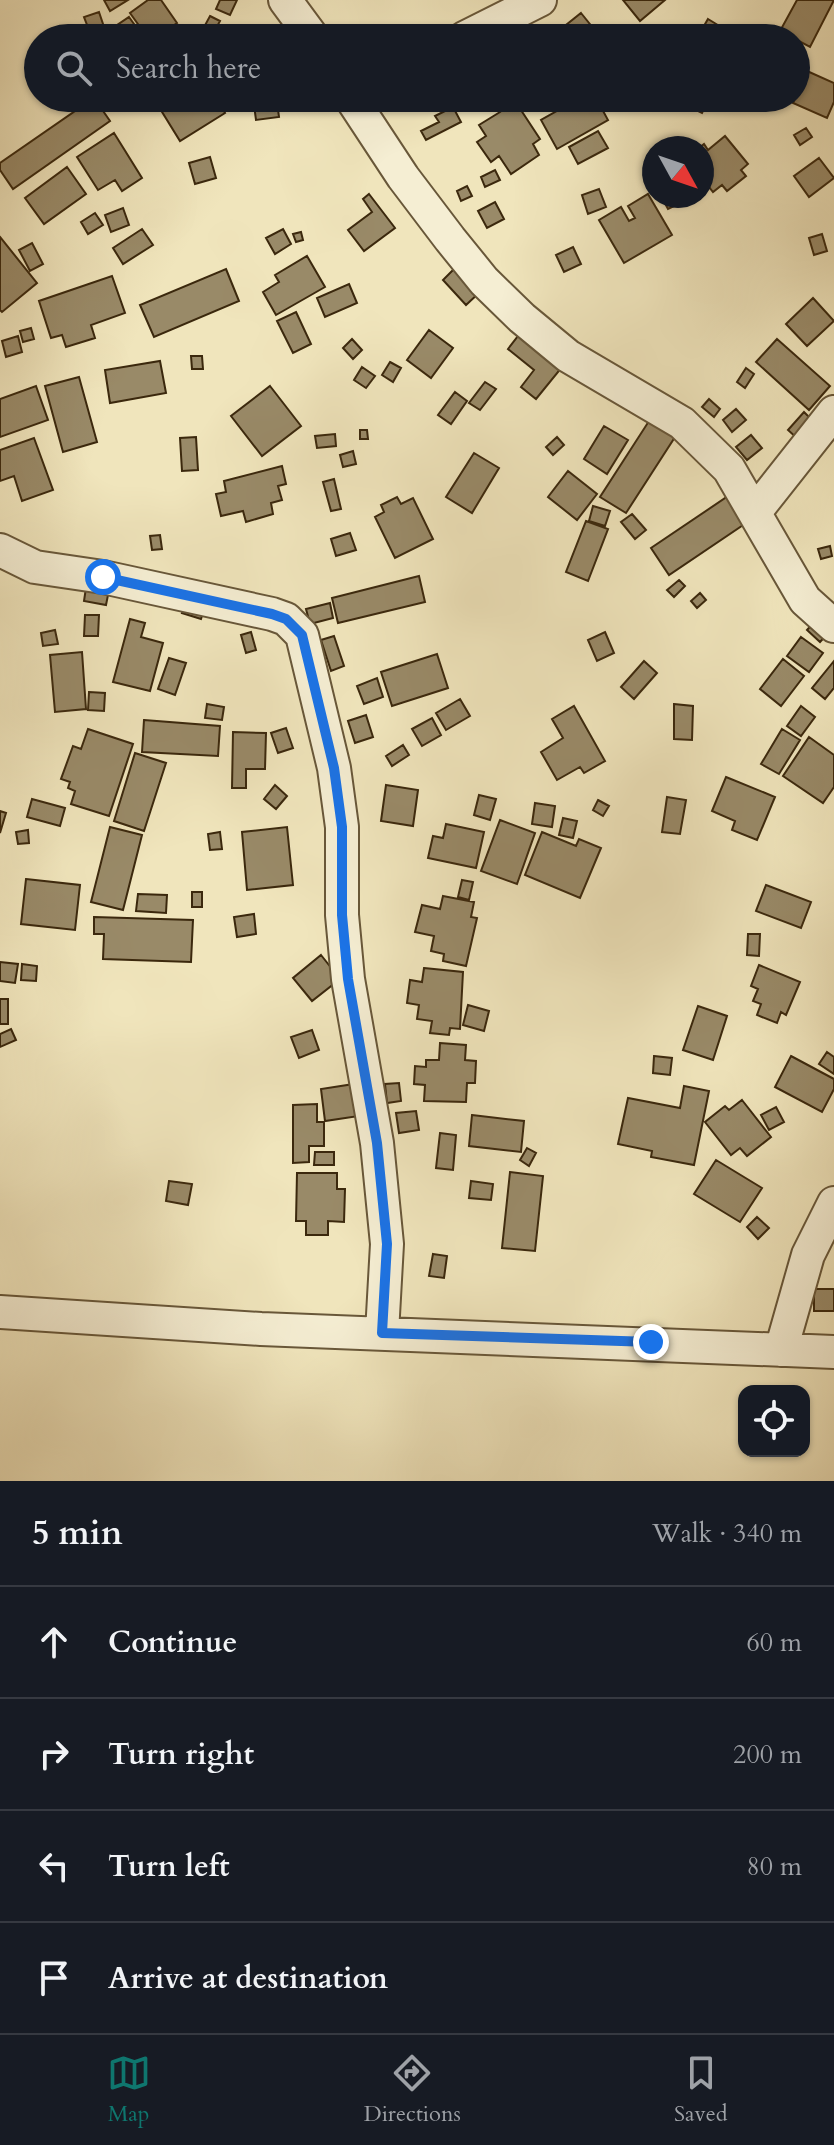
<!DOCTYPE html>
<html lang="en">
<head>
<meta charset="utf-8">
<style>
  :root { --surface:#171b24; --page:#242831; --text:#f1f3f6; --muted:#9ea1a6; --line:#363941; --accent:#0f766e }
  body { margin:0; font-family:Cardo,serif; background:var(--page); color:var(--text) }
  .controls { position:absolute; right:24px; bottom:24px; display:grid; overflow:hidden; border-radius:16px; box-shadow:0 2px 6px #0004 }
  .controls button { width:72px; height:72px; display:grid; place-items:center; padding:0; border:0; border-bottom:2px solid var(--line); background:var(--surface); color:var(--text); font:40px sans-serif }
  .compass { position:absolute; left:642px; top:136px; width:72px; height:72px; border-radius:50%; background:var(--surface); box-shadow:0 2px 6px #0004; rotate:130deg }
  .stop { position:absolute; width:24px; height:24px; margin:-18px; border:6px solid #1a73e8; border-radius:50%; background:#fff }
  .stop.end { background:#1a73e8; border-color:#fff; box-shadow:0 2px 8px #0008 }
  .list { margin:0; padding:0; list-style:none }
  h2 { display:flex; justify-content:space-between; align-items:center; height:104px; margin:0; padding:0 32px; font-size:34px }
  h2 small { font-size:26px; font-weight:400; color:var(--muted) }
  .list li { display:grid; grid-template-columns:52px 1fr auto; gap:24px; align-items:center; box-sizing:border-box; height:112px; padding:0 32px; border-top:2px solid var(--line) }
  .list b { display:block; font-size:30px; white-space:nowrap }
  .list em { font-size:26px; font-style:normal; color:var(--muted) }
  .icon { flex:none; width:44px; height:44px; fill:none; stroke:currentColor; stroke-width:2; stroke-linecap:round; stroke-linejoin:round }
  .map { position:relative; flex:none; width:834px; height:1481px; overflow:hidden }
  .search { position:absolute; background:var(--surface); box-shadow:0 2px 6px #0004; left:24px; right:24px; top:24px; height:88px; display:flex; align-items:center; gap:20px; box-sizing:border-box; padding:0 28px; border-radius:44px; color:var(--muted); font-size:30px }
  .sheet { height:552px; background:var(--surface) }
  nav { display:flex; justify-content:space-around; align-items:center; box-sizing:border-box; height:112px; border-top:2px solid var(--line); background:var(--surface); font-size:22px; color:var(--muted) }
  nav a { display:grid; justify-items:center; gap:4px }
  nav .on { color:var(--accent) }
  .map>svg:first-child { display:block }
</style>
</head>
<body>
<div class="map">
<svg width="834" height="1481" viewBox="0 0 834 1481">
  <rect width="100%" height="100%" fill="#f0e5bc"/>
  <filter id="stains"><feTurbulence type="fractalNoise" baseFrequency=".0025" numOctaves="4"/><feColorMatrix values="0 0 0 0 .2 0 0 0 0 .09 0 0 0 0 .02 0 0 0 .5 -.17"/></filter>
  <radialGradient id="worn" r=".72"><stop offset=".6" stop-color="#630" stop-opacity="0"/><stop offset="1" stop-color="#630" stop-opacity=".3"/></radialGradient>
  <path fill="#998a68" stroke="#3b280d" stroke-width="2" d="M104,0H128L110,11Z
    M148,0H161L177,23L156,38H148L130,13Z
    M220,0H237L230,15L216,9Z
    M623,0H665L640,21Z
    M797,0H834L810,47L780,31Z
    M99,12L105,30L91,35L84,17Z
    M581,13L593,28L576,38L566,25Z
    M210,16L220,21L213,34L203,29Z
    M129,17L144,38H98Z
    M708,19L739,38H697Z
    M284,25L292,38H262Z
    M177,29L182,37L166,38L165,36Z
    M796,64L804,67L796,89Z
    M807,71L834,83V102L827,118L793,103Z
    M94,98L110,121L13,189L0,170V163Z
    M173,98H216L225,113L180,141L159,107Z
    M509,98H513L540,139L533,144L539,155L511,174L499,156L491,162L477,142L486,136L479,125L500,112L496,106Z
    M580,98H596L608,120L557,149L541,120Z
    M695,98L708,101L702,113L690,107Z
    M277,102L279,117L256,120L254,105Z
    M453,107L461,122L426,140L421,131L439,122L435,116Z
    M806,128L812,137L800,145L794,135Z
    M598,131L608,148L578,164L569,147Z
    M114,133L142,178L122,191L115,180L98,190L77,157Z
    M725,136L748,164L741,170L746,176L727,191L722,185L713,192L702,178V148H699L704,144L708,150Z
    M676,139L681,148H665L663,146Z
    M210,157L216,178L195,184L189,163Z
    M819,158L834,178L809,197L794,176Z
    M67,167L86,194L44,224L25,198Z
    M495,170L500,180L485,187L481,177Z
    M467,186L472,196L461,201L457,191Z
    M599,189L606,207L588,214L582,195Z
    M369,194L395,228L364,251L348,230L372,212L363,199Z
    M648,194L672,235L624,263L599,220L621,207L629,221L635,218L628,206Z
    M661,196H693V197L668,209Z
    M495,202L504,219L487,228L478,211Z
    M123,208L129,225L111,232L105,215Z
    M95,213L103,225L88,234L81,222Z
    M142,229L153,245L123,264L113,248Z
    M283,229L291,244L275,254L266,238Z
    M301,232L303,240L296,242L293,234Z
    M822,234L827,251L814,255L809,238Z
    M0,237L37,283L2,312L0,310Z
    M32,243L43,264L30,271L19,250Z
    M573,247L581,264L564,272L556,255Z
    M307,256L325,287L276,315L263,292L279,282L275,275Z
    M456,267L480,292L466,305L443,280Z
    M226,269L239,301L154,337L140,305Z
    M112,276L125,313L91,325L95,338L66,347L62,335L51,338L39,301Z
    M349,284L357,303L325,317L317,298Z
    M813,298L834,321L807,346L786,324Z
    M296,312L311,344L293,353L277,321Z
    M525,327L567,361L536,399L521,387L534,370L508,349Z
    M31,328L34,339L23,342L20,331Z
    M429,330L453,348L431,378L407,360Z
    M18,336L22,352L6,357L2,341Z
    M352,339L362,350L353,359L343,348Z
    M777,339L830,386L809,410L756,362Z
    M191,356H202L203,369H192Z
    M160,361L166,393L110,403L105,370Z
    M390,362L401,368L393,382L382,375Z
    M362,367L375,376L366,388L354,380Z
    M746,368L754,374L745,388L737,382Z
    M79,377L97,442L63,452L45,386Z
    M485,382L496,389L480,410L469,403Z
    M36,386L48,420L0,437V399Z
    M270,386L301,426L262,456L231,416Z
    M455,392L467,401L451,424L438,415Z
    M709,399L720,409L714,417L702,407Z
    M736,409L746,420L732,432L723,420Z
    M804,412L814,422L798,439L788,430Z
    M649,421L675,437L626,513L600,497Z
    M604,426L628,440L607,474L584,459Z
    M360,430H367L368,439H360Z
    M335,434L336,446L317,448L315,436Z
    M751,435L762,448L747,460L736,447Z
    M196,437L198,470L182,471L180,438Z
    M557,437L564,445L553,455L546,447Z
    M34,438L53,490L22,501L14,476L0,481V450Z
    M353,451L356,464L343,467L340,455Z
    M474,453L499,468L472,513L446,497Z
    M282,466L286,484L278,486L282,500L271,503L273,514L246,522L243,511L221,516L216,494L226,492L224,481Z
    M568,471L597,494L577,520L548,497Z
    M334,479L341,509L331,511L323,482Z
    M737,490L755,517L669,575L651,548Z
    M397,497L401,504L413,498L433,539L395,558L375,517L384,512L381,505Z
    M593,506L610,511L605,526L589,521Z
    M632,514L646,530L635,539L621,522Z
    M586,521L608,529L588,581L566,572Z
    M350,533L356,550L336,556L331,539Z
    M160,535L162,549L152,550L150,536Z
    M830,546L832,556L821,559L818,549Z
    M419,576L425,602L338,623L332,598Z
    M679,580L685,586L674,597L667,590Z
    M87,581L110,585L106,605L84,601Z
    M700,593L706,600L697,608L691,601Z
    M188,597L206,603L201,619L182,613Z
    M330,603L333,618L310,624L306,609Z
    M85,615H99L98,636H84Z
    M130,619L145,623L141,637L163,643L150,691L113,682Z
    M817,619L830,631L820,642L807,630Z
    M55,630L58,644L43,646L41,633Z
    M251,632L256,650L246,653L241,635Z
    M605,632L614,653L597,661L588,640Z
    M334,636L344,666L331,671L321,640Z
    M801,637L823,653L809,672L787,656Z
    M82,652L86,709L55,712L50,655Z
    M437,654L448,688L392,706L381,672Z
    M169,658L186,663L175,695L158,689Z
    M783,659L804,676L781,706L760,689Z
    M644,661L657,673L634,699L621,687Z
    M834,661V688L825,699L812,688Z
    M377,678L383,697L364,704L357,686Z
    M89,692L105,693L104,711L88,710Z
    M460,699L470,716L446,730L436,713Z
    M207,704L224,707L222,720L205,718Z
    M674,704L693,706L692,740L674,739Z
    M574,706L605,761L584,773L580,767L557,780L541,752L563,738L552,719Z
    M801,706L815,717L801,736L787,726Z
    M366,715L373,737L355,743L348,721Z
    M432,718L441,735L422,746L412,729Z
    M144,720L220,726L218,756L142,752Z
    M286,728L293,748L278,753L271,733Z
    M88,729L133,744L109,816L71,804L75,791L68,788L70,782L61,779L73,746L81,749Z
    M782,729L800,740L779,774L761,764Z
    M233,732L266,733L265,769H246V788H232Z
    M809,737L834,755V787L823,803L783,776Z
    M403,745L409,755L392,766L386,756Z
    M135,753L166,763L144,831L114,821Z
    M726,777L775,797L757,840L732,830L735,821L712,811Z
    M275,785L287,796L276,809L264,799Z
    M386,785L418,790L413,826L381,821Z
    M479,795L496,799L490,820L474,815Z
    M667,797L686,800L680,834L662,832Z
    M32,799L65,808L60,826L27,817Z
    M598,800L609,806L603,816L593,810Z
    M535,803L555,806L552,827L532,824Z
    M0,811L6,813L0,833Z
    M563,818L577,821L573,838L559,835Z
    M500,820L535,833L517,884L481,871Z
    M446,824L484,832L476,868L428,858L433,836L443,838Z
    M110,827L142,835L123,910L91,902Z
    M287,827L293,885L247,890L242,832Z
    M28,830L29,843L18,844L16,832Z
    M220,832L222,849L210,850L208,834Z
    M542,832L576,846L579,839L601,848L580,898L525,875Z
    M26,879L80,885L75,930L21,924Z
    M462,880L473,882L469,900L458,897Z
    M766,885L811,902L801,928L756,911Z
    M192,892H202V907H192Z
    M138,894L167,895L166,913L136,911Z
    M443,896L474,902L471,917L477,918L466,966L443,961L444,954L431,951L434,936L415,932L422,905L440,909Z
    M254,914L256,934L237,937L234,917Z
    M94,917L193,920L191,962L103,959L104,934H94Z
    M748,934H760L759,956L747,955Z
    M321,955L340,979L312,1001L293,978Z
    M0,962L18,964L15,983L0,981Z
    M22,964L37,966L36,981L21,980Z
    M759,965L800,982L786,1015L781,1012L777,1023L757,1015L761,1004L753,1001L758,989L751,986Z
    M424,968L463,972L460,1029L450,1028L449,1035L430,1033L432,1021L417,1019L419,1005L407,1003L410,980L422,982Z
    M0,999H8V1024H0Z
    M468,1005L489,1011L484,1031L463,1025Z
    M698,1006L727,1016L713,1060L683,1050Z
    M11,1029L16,1040L0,1047V1034Z
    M312,1030L319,1050L299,1058L291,1037Z
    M440,1043L466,1045L465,1060L476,1061L475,1083H467L466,1102L424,1101L425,1085L414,1084L415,1066L426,1067V1060H439Z
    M827,1052L834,1057V1074L819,1064Z
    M654,1056L672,1058L670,1075L653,1073Z
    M791,1056L834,1079V1089L822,1112L775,1087Z
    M399,1083L401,1101L387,1103L385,1084Z
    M354,1084L359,1116L325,1121L321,1089Z
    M684,1086L709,1091L694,1165L651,1157L652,1151L618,1144L628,1098L680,1108Z
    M742,1100L771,1137L747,1156L740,1148L731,1155L705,1122L725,1106L729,1110Z
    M317,1104V1122H324V1146H309V1162L293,1163V1105Z
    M776,1107L784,1122L769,1130L761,1115Z
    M416,1111L419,1130L399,1133L396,1113Z
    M472,1115L524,1121L521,1152L469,1146Z
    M440,1133L456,1135L453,1170L436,1168Z
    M527,1148L536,1153L529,1166L520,1160Z
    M315,1152H334V1165H314Z
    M716,1160L762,1188L740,1222L694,1194Z
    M510,1172L543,1176L535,1251L502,1248Z
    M297,1173H337V1189H345L344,1222L328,1221V1235H306V1221H296Z
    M169,1181L192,1184L188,1205L166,1201Z
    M471,1181L493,1184L491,1200L469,1198Z
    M757,1217L769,1228L758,1239L747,1227Z
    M433,1254L447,1256L444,1278L429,1276Z
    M814,1289H834V1311H814Z"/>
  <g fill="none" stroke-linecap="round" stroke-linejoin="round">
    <defs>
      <path id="minor" d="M285,0L313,38
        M464,38L540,0
        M351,98L403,177L450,239L484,281L522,318L568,356L682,423L729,469L805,600L834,626
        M755,512L834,412
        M0,550L35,567L103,577L272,614L286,619L302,635L334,768L342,827V915L348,979L377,1143L387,1244L382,1333
        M0,1312L261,1329L834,1352
        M781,1350L808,1255L834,1203"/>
    </defs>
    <use href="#minor" stroke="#685739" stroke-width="36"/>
    <use href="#minor" stroke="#f5eed3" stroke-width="32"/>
  </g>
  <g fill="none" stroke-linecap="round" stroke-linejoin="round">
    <path stroke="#1a73e8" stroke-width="10" d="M103,577L272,614L286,619L302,635L334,768L342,827V915L348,979L377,1143L387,1244L382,1333L651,1342"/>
  </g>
  <rect width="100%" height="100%" filter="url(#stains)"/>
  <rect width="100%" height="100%" fill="url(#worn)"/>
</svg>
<div class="controls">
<button><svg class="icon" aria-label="locate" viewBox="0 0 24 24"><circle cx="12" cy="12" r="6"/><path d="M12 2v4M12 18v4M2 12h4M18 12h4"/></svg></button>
</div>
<svg class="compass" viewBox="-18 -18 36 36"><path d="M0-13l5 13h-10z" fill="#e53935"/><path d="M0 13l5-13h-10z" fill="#9ea1a6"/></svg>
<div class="stop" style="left:103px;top:577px"></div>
<div class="stop end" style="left:651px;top:1342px"></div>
<div class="search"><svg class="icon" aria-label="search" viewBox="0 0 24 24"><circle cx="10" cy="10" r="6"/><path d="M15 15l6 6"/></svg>Search here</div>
</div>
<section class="sheet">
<h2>5 min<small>Walk · 340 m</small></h2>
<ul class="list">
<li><svg class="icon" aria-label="ahead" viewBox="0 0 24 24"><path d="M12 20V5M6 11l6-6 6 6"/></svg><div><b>Continue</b></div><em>60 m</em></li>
<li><svg class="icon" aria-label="right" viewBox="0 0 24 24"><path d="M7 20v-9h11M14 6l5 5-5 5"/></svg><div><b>Turn right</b></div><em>200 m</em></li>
<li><svg class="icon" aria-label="left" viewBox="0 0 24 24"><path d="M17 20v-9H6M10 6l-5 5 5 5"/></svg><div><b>Turn left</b></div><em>80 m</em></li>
<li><svg class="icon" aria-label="arrive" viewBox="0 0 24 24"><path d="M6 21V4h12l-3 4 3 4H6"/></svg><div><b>Arrive at destination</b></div></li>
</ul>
</section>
<nav>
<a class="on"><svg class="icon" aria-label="map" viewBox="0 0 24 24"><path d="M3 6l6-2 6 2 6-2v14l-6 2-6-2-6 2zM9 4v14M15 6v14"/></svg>Map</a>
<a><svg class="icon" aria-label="directions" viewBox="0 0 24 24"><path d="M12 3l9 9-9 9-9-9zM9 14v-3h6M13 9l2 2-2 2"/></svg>Directions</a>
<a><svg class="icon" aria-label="saved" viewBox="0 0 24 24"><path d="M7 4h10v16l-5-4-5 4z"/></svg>Saved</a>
</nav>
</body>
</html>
